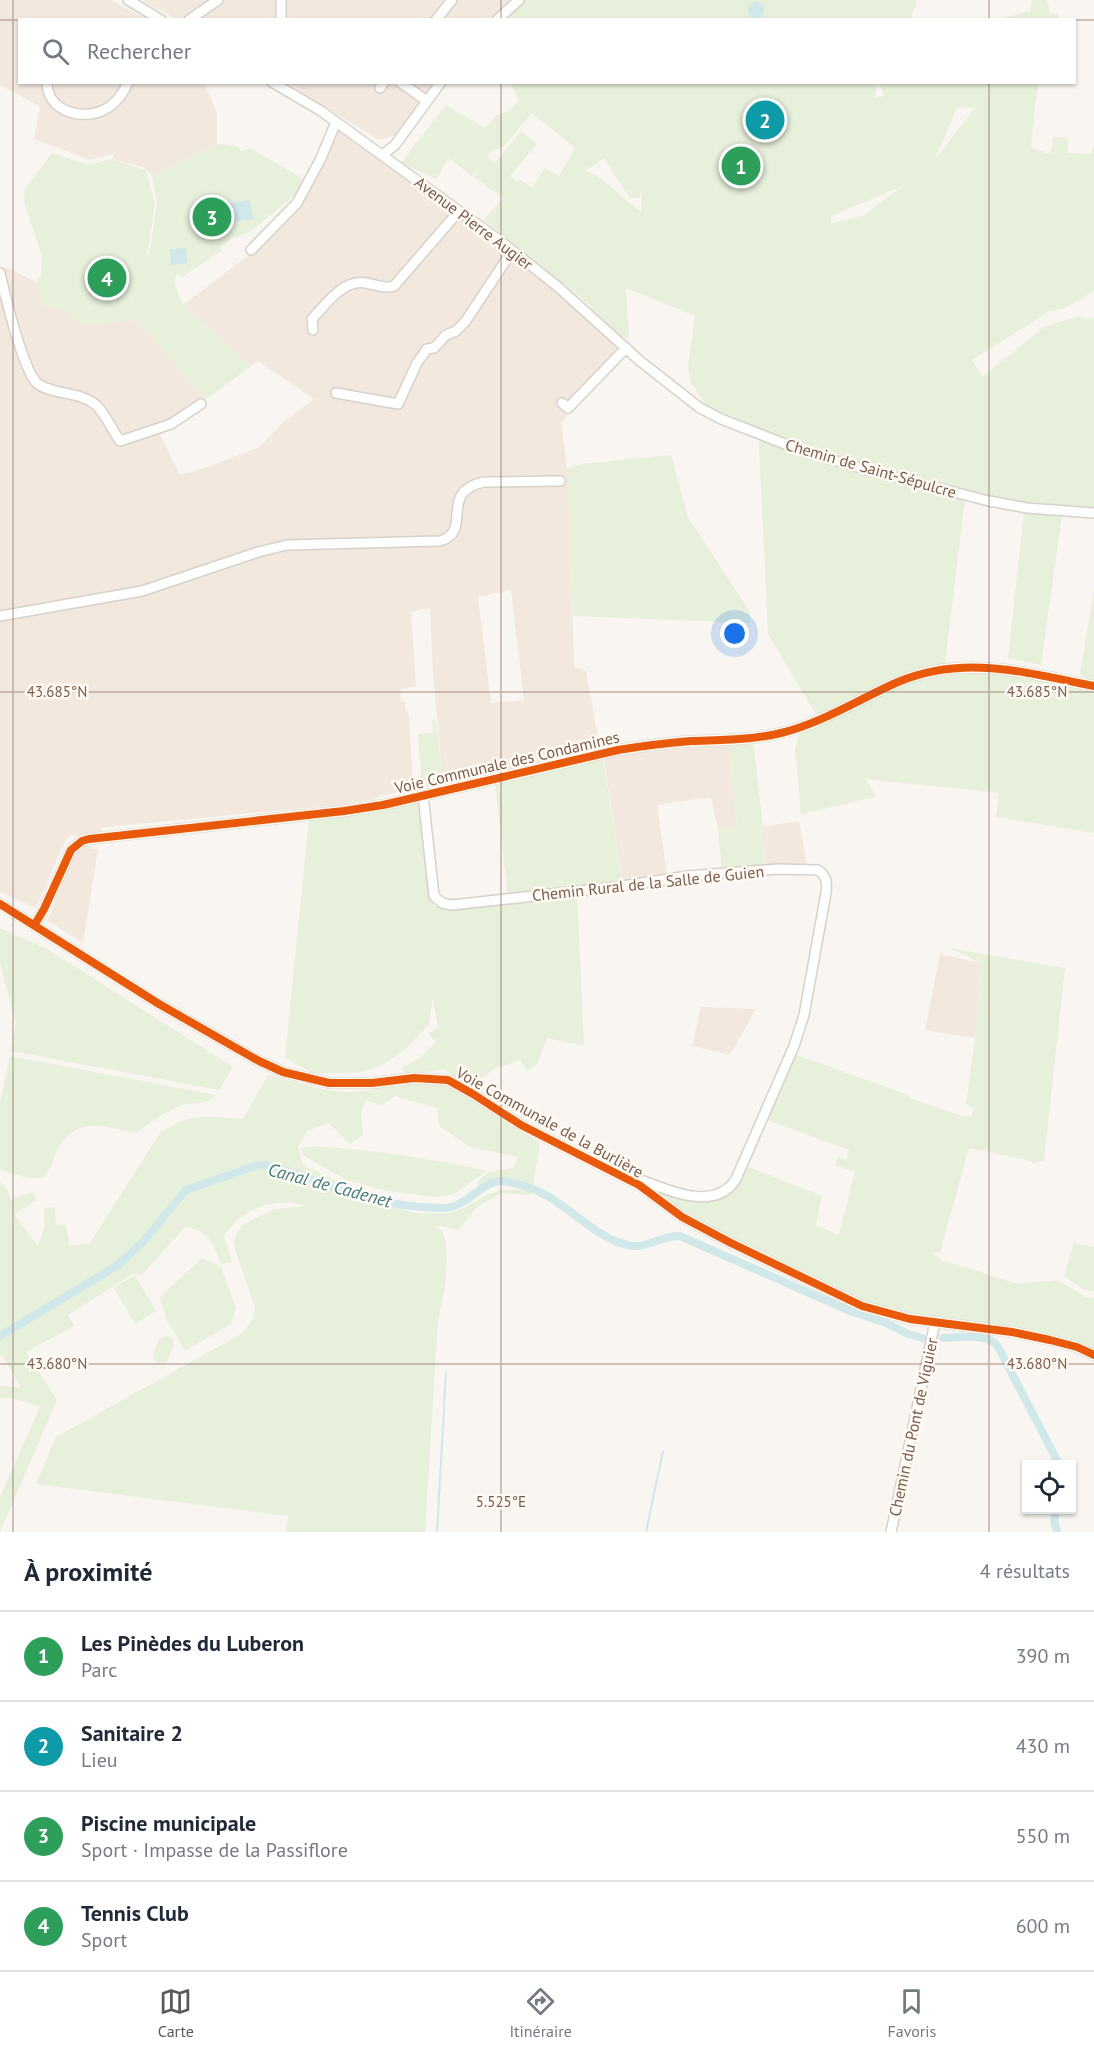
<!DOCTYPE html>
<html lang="fr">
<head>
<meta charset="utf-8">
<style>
  :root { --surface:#fff; --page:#f2f2f3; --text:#1f2937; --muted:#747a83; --line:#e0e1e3; --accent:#5c585b }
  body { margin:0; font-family:"PT Sans",sans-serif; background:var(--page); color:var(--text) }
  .controls { position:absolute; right:18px; bottom:18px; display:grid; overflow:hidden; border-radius:0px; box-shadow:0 2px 4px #0004 }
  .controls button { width:54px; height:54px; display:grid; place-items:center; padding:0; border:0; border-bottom:2px solid var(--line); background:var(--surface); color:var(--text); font:30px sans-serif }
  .you { position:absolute; left:735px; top:634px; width:21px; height:21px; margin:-15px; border:4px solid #fff; border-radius:50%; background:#1a73e8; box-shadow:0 0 0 9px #1a73e833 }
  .badge { display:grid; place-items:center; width:39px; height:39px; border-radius:50%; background:var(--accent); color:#fff; font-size:20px; font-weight:700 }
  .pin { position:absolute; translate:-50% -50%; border:3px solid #fff; box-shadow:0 2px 6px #0006 }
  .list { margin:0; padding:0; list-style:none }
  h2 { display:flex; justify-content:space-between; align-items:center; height:78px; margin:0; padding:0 24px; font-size:26px }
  h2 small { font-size:20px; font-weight:400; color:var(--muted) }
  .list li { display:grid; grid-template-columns:39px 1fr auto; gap:18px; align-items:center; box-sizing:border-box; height:90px; padding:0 24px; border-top:2px solid var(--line) }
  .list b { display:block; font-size:22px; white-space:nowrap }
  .list p { margin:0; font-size:20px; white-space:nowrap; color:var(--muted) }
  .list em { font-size:20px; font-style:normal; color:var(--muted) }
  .icon { flex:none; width:33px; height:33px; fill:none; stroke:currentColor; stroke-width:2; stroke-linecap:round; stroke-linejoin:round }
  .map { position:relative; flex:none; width:1094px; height:1532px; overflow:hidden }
  .search { position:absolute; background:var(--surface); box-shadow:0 2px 4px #0004; left:18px; right:18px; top:18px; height:66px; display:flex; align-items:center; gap:15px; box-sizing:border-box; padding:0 21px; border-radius:0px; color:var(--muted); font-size:22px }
  .sheet { height:438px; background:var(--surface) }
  nav { display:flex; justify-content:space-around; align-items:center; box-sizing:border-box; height:84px; border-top:2px solid var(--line); background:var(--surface); font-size:16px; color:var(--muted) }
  nav a { display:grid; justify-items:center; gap:3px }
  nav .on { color:var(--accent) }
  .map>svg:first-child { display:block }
</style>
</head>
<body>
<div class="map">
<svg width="1094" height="1532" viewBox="0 0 1094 1532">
  <rect width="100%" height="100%" fill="#f9f5f0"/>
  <path fill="#f2e8de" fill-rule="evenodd" d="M0,0H110L147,19L20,20V82L204,83L217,113V144L152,176L143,167L113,159V154L90,160L34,139L40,106L0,85Z
    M141,0H512L490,20L176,19Z
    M285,83H436L396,135L382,139H377L298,90L299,88Z
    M339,131L428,194L551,286L626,353L561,422L569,485L574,667L586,671L600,750L495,774L493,772L485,773L443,783L433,673L430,608L411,612L416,686L400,689L401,702H405V710L409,714L413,789L379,796V798L340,805L115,826L101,828V832L77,836L71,835L66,839L36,908L0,892V267L9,268L35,282L43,306L59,308L68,312L80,324L137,320L205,400L156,426L180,475L211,466L260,447L280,425L314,399L258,361L250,367L183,305L257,249L308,195ZM511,590L524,700L491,703L478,597Z
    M728,743L737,827L718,829L711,797L657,805L667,875L622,881L604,758L652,750Z
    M799,821L807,866H766L760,827Z
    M88,845L93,849H98L83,943L48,921L71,859L80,849Z
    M940,954L981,963L975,1038L925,1030Z
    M701,1007L756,1009L730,1055L692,1046Z"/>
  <path fill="#e7f0db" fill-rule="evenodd" d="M511,0H917L910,20H500L498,12Z
    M1032,0H1047L1050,13L1058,14L1059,19H998L1030,11Z
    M511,83H877L875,98L884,96L879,83H1039L1035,104L1031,148L1050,154L1053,137L1068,138V153L1091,154L1094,146V291L1067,307L1048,312L972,360L982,377L1044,327L1080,316L1087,319L1094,317V509L1025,504L986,496L848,462L764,433L709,409L691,383L688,366L695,316L626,288L629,338L619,336L583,299L484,220L503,198L474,177L482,164L472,176L449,158L436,179L401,163L446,105L485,128L496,116L510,110L519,101ZM957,107L975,108L935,160ZM532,113L575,148L559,176L545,168L532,187L520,180L518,182L510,176L537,144L521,131L495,163L487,157L492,151L503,147ZM604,158L630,198H639L642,190L641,211C621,200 608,177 585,171ZM918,174L863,216L831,223V216L898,188Z
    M217,144L237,146L241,151L249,148L304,179L296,194L251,231L231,239L220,247L221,251L181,278L177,273L174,282L183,305L250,367L205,400L137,320L80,324C67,311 62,308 43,306L35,282L41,276L42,256L26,209L24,198L25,189L52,153L88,165L111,159L146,170L155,204L148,251L145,252L149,256L157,203L152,176Z
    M760,440L823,462L965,498L945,664L919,670L817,716L768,634L759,445Z
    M671,455L688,517L750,612V623L573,616L567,469L580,464Z
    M1024,512L1062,514L1041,665L1008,658Z
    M1094,589V683L1080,674Z
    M969,670L1004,672L1094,689V833L996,817L999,793L866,779L876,797L801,814L795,749L799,734L888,691L929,676Z
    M436,719L443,783L422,788L418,734L433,733L432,720Z
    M753,742L763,826L760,828L766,866L722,869L718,829L737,826L728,743Z
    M603,757L622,882L576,887L508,897L495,783Z
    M416,800L420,804L431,895L434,906L453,907L577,894L584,1046L547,1038L537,1064L527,1071L520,1060L494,1069L471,1086L444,1070L406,1074L401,1068L419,1058L436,1042L428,1033L438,1028L433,997L429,1024L407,1048L380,1066L361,1072L313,1074L285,1057L309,819L347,814Z
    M0,928L47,949L233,1067L219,1090L11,1051L16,1023L0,963Z
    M949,948L1065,968L1044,1160L1033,1164L1031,1161L969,1148L940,1252H932L942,1261L969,1268L1001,1279L1018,1284L1058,1280L1086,1297L1094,1298V1350L1054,1336L1019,1329L932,1318L864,1302L719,1233L686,1215L649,1187L712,1199L744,1167L751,1168L822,1196L816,1225L839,1235L855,1172L835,1165L838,1157L846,1160L849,1150L768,1120L794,1054L908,1095L910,1098L961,1116L971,1117L974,1108L966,1104L975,1038L981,963Z
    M10,1056L216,1095C203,1108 192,1100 176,1107C162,1114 149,1124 136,1133C104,1126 76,1115 57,1150C53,1159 51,1168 45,1176C34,1182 12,1174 0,1169V1102Z
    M268,1075C294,1081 322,1092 349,1092C379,1091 412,1076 441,1085C472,1094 512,1125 540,1143L533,1185C514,1176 498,1177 479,1186L477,1182L489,1172L513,1168L518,1157L470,1147L439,1126L437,1108L395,1096L382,1105L366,1100L361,1112L363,1135L350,1144L328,1123L307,1131L298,1147L303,1165L335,1180L353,1196L415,1213H450L466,1207L488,1194L501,1190H530L531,1195L502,1193L477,1207L458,1230L442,1226L434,1227L442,1230C452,1254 444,1295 438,1320L425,1532H286L288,1516L36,1484L56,1437L243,1333L254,1317L255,1307L236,1253L234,1242L236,1235L241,1226L261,1215L275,1209L307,1206C276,1196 242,1208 224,1236L232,1262L221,1264C213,1243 208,1230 185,1227L141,1276L134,1273L68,1315L74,1326L26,1352L57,1400L0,1532V1497L40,1407L19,1400L0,1397V1386L21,1388L5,1359L0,1355V1182L7,1189L11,1200L33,1192L37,1200L14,1214L38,1247L44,1228V1208L55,1207L56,1224L66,1225L69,1246L90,1243L160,1133C191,1111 208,1117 243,1119Z
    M314,1146C373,1150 430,1158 487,1171L454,1194L437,1197L392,1192L346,1180L304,1156L301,1148Z
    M1074,1243L1094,1247V1292L1083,1289L1064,1276Z
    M202,1258L221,1267L236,1308L231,1324L185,1351L166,1319L160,1297Z
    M135,1275L156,1311L135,1324L114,1288Z
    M167,1336L172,1338L174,1345L167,1362L160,1364L156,1362L153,1354L159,1339Z"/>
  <path fill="#d0e8ea" d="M748 10a8 8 0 1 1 16 0a8 8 0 1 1-16 0Z
    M250,200L253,219L222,223L219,205Z
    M186,248L187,263L171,265L170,249Z"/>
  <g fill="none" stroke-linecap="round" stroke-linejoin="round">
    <path stroke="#d0e8ea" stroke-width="2" d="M437,1532L446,1373
      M646,1532L663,1451"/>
    <path stroke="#d0e8ea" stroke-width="8" d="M0,1336L118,1265L141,1244L186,1190L255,1166L265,1165C292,1170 317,1183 343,1191C373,1200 411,1208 442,1208C468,1208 483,1179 503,1181C524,1184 544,1192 561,1205C582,1219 602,1239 627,1245C646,1250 661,1235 680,1236L850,1311L886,1323L908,1334L922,1338
      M943,1338C960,1338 984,1332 997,1345L1059,1464
      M1056,1510L1054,1519L1057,1532"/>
    <defs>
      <path id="street" d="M128,0L161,20
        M281,0V20
        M189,20L218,0
        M436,20L452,0
        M497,20L519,0
        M47,82C47,111 81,121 104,110C116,104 123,94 128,82
        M272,82L321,111L499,240L557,286L640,361L700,408L721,419L803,451L871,471L989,501L1027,508L1094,513
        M400,82L427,101
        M380,88L384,82
        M382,155L395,145L441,82
        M251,250L297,203L321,158L336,122
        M0,273C5,295 23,370 37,383C50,395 82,391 97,406C106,415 112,430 120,441L171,424L201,404
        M313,330L312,319C326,304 343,279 366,283C377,285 384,289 394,286L459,211
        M336,393L398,404L417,363L427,349L434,348L446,335L456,331L465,322L512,251
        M562,403L568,408L626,348
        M0,616L142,591L258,552L287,545L440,541C474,531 437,492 484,482L560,481
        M423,795L434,896L442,903L452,905L616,887L688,876L778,869L818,870C827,876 827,883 826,893L804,1015L794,1046L736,1179C716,1211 672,1192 644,1181L639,1185
        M0,904L159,1004L259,1061L283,1072L329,1083H372L414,1078L448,1080L473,1094L521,1125L639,1185L682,1217L731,1243L862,1306L910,1319L1012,1332L1050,1340L1077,1347L1094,1355
        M35,924L44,909L71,850L82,841L89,839L344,811L383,805L618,750C642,746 667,743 691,741C721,740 752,740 781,733C822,723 859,699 898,682C965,654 1026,673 1094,686
        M891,1532L935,1322"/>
    </defs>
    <use href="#street" stroke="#d7d1cb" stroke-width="12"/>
    <use href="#street" stroke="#fefefd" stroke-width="9"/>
    <defs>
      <path id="cycleway" d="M0,904L159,1004L259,1061L283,1072L329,1083H372L414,1078L448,1080L473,1094L521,1125L639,1185L682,1217L731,1243L862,1306L910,1319L1012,1332L1050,1340L1077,1347L1094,1355
        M35,924L44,909L71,850L82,841L89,839L344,811L383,805L618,750C642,746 667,743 691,741C721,740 752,740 781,733C822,723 859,699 898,682C965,654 1026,673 1094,686"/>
    </defs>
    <use href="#cycleway" stroke="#fffaf3" stroke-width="11"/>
    <use href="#cycleway" stroke="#e8590c" stroke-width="8"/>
  </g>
  <path fill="none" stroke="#7a5c4d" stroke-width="1.5" stroke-opacity="0.45" d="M13,0V1532M501,0V20M989,0V20M0,20H20M1074,20H1094M501,82V1532M989,82V1532M0,692H1094M0,1364H1094"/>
  <g text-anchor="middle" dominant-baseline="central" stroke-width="5" stroke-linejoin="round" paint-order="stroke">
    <g font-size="16" fill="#7a5c4d" stroke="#fffaf3">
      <text transform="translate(474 223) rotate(37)">Avenue Pierre Augier</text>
      <text transform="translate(871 468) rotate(16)">Chemin de Saint-Sépulcre</text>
      <text transform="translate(507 762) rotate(-13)">Voie Communale des Condamines</text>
      <text transform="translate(648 883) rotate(-6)">Chemin Rural de la Salle de Guien</text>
      <text transform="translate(550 1122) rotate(29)">Voie Communale de la Burlière</text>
      <text transform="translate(913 1427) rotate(-78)">Chemin du Pont de Viguier</text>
    </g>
    <g font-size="18" font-style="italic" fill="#437c86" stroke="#fffaf3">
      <text transform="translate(330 1185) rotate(15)">Canal de Cadenet</text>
    </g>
  </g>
  <g font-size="15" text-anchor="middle" fill="#7a5c4d" stroke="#fffaf3" stroke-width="5" stroke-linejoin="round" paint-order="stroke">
    <text x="57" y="697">43.685°N</text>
    <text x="1037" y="697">43.685°N</text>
    <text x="57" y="1369">43.680°N</text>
    <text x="1037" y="1369">43.680°N</text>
    <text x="501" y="1507">5.525°E</text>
  </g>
</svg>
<div class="controls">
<button><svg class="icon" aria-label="locate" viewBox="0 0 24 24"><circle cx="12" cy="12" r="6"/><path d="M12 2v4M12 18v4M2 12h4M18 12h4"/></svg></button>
</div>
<div class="you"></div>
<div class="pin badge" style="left:741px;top:166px;background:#2e9e5b">1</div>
<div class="pin badge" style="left:765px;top:120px;background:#0f9aa8">2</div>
<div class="pin badge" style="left:212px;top:217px;background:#2e9e5b">3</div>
<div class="pin badge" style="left:107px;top:278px;background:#2e9e5b">4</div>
<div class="search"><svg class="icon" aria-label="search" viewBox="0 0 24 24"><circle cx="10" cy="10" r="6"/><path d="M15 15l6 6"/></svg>Rechercher</div>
</div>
<section class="sheet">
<h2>À proximité<small>4 résultats</small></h2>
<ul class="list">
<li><span class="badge" style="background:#2e9e5b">1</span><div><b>Les Pinèdes du Luberon</b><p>Parc</p></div><em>390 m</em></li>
<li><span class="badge" style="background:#0f9aa8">2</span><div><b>Sanitaire 2</b><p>Lieu</p></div><em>430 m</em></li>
<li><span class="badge" style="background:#2e9e5b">3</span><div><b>Piscine municipale</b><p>Sport · Impasse de la Passiflore</p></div><em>550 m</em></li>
<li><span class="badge" style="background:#2e9e5b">4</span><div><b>Tennis Club</b><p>Sport</p></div><em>600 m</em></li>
</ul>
</section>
<nav>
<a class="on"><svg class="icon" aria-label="map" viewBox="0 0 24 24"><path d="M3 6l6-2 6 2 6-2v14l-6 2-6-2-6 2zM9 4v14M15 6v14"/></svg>Carte</a>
<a><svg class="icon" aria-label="directions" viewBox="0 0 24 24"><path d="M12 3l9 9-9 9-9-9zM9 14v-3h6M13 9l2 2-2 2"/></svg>Itinéraire</a>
<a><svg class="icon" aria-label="saved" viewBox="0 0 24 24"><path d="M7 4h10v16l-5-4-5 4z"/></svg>Favoris</a>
</nav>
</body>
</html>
